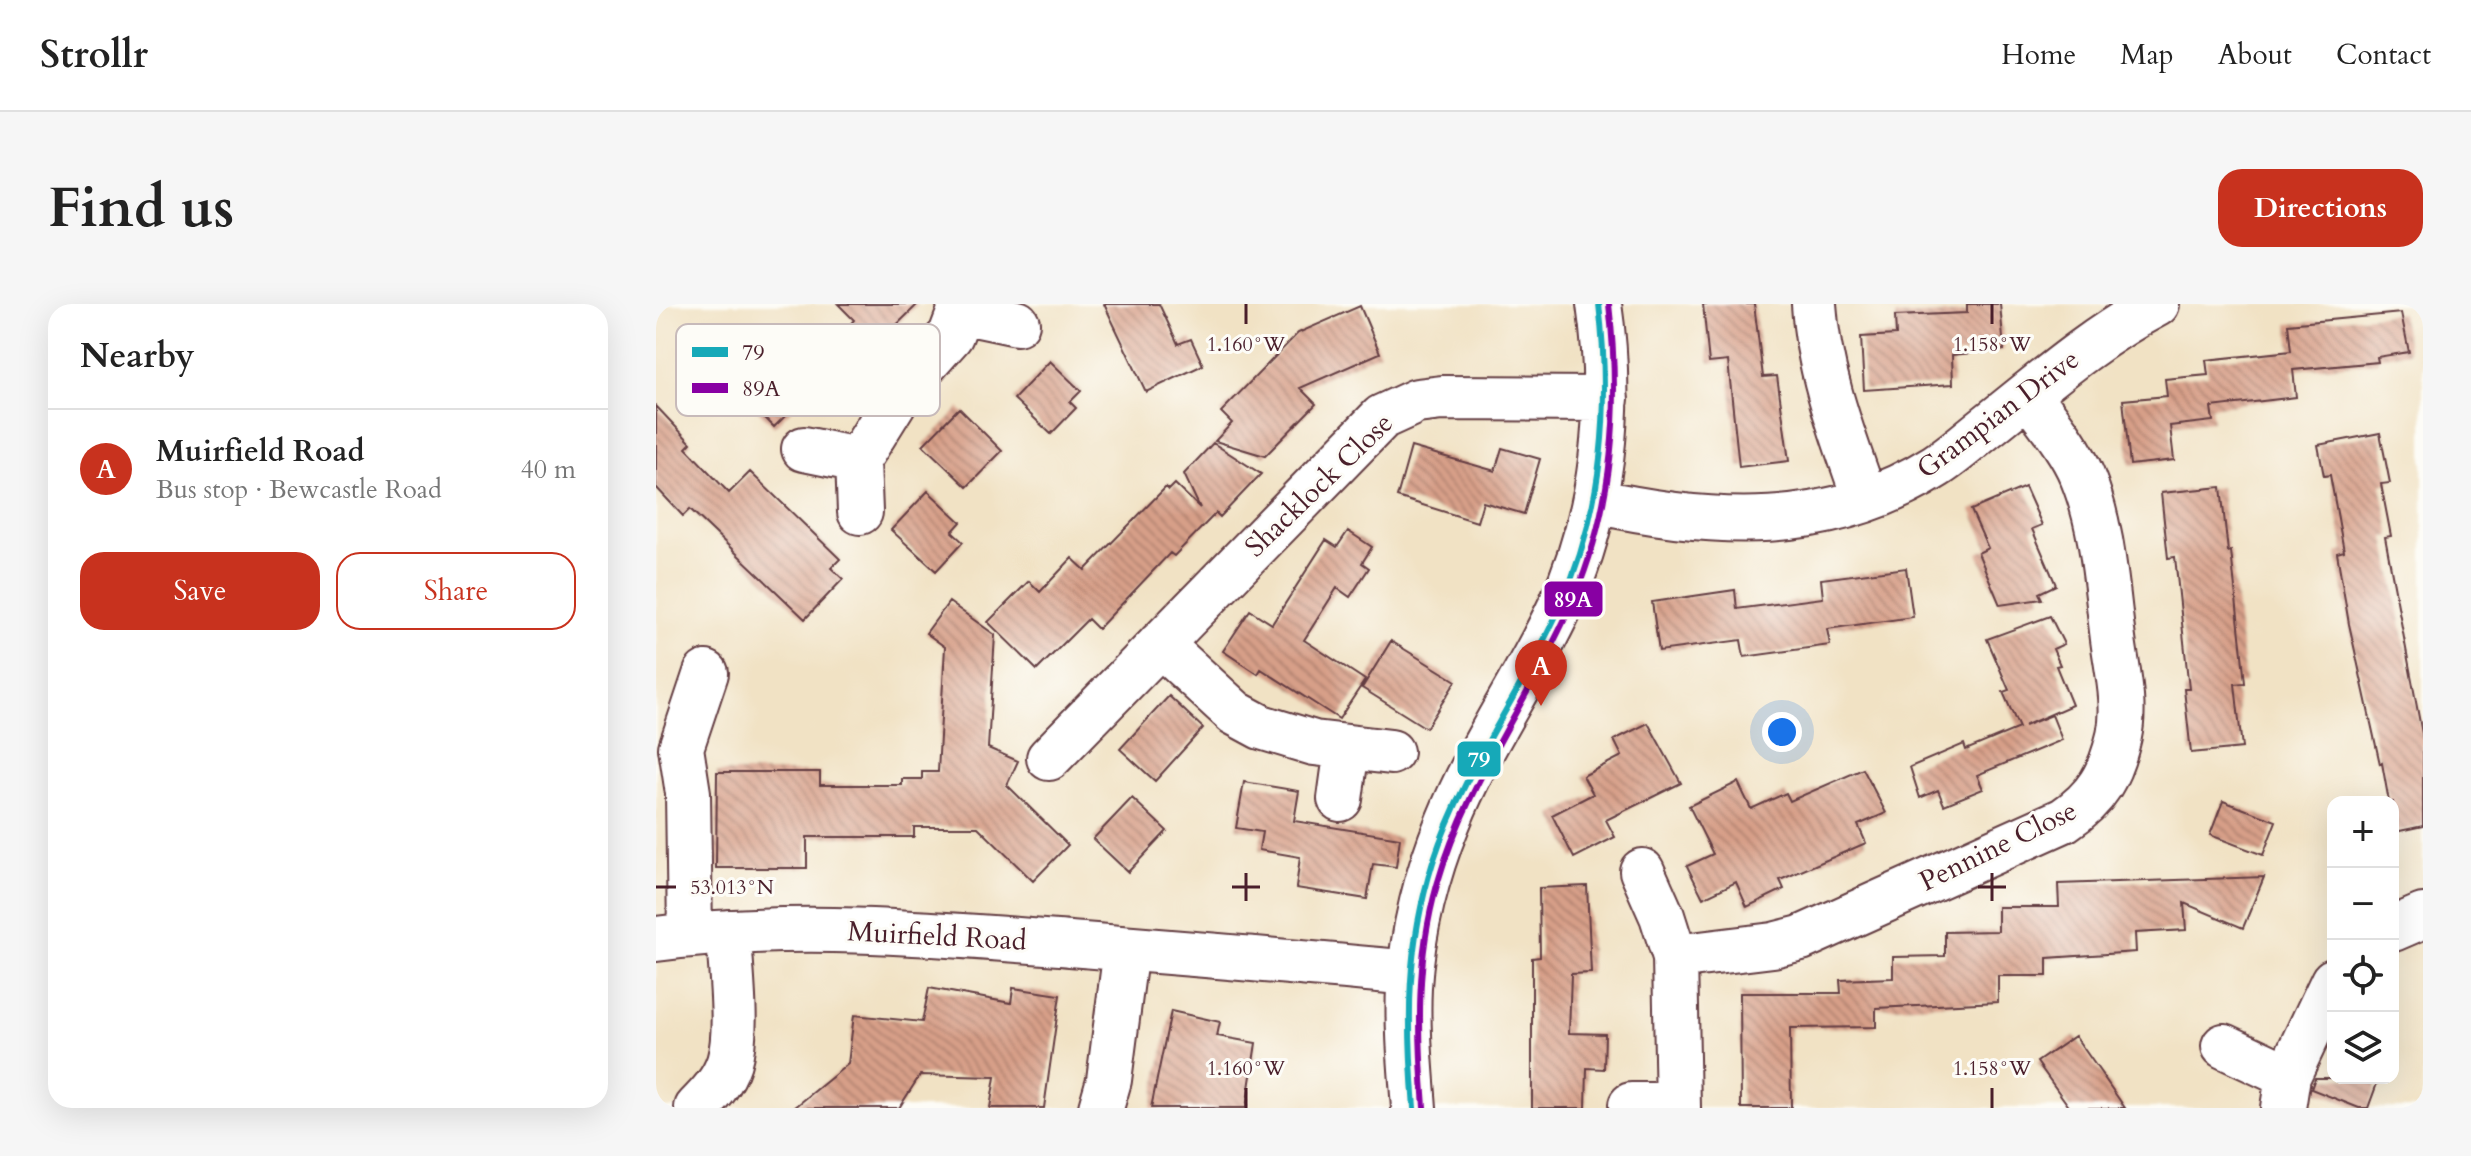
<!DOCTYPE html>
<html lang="en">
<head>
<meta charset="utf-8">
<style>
  :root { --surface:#fff; --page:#f6f6f6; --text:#222; --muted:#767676; --line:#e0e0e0; --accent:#c8321e }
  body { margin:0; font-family:Cardo,serif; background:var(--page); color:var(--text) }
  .controls { position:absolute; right:24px; bottom:24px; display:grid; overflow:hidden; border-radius:16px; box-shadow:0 8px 32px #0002 }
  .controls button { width:72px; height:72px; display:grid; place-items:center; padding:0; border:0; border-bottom:2px solid var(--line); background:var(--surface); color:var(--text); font:40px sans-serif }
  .you { position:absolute; left:1126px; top:428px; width:28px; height:28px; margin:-20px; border:6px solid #fff; border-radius:50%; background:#1a73e8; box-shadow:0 0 0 12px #1a73e833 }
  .badge { display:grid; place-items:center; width:52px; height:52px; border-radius:50%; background:var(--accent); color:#fff; font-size:26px; font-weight:700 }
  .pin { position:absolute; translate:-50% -66px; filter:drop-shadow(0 2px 4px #0008) }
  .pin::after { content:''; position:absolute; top:42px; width:28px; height:24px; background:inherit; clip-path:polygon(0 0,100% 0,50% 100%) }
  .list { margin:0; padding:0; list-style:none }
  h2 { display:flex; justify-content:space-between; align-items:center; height:104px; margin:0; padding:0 32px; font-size:34px }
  h2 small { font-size:26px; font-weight:400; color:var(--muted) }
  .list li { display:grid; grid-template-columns:52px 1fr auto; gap:24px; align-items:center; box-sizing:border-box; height:120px; padding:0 32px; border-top:2px solid var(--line) }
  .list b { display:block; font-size:30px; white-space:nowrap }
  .list p { margin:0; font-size:26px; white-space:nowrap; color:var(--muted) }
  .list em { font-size:26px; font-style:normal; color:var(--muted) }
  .actions { display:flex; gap:16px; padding:24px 32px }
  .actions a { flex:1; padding:18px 0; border:2px solid var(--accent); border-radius:24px; text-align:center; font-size:28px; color:var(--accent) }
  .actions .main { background:var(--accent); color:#fff }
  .icon { flex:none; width:44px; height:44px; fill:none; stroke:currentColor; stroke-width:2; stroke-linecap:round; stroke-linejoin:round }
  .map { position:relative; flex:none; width:1767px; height:804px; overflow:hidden; border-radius:24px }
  header { display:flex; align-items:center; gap:48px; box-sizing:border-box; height:112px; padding:0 40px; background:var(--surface); border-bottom:2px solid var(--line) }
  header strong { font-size:38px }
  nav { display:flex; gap:44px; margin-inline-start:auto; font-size:28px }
  .intro { display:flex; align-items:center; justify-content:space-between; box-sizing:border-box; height:192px; padding:0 48px }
  h1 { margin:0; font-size:56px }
  .button { padding:20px 36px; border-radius:24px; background:var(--accent); color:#fff; font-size:28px; font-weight:700 }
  main { display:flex; gap:48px; padding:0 48px }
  aside { flex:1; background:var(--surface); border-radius:24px; box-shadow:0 8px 32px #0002 }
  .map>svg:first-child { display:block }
</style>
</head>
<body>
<header>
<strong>Strollr</strong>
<nav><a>Home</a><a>Map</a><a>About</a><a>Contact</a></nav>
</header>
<div class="intro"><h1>Find us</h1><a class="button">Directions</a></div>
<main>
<aside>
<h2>Nearby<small></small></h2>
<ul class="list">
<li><span class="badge">A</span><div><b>Muirfield Road</b><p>Bus stop · Bewcastle Road</p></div><em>40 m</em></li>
</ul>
<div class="actions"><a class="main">Save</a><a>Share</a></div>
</aside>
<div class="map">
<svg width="1767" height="804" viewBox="0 0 1767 804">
  <defs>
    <pattern id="building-back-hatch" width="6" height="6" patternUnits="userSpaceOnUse" patternTransform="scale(2)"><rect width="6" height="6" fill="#d79f88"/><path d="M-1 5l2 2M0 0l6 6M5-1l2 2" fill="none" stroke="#b0816f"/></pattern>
  </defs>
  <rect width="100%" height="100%" fill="#fdfcf7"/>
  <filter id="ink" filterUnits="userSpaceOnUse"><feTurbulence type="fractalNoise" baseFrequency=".0125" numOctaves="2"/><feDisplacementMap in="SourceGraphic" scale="16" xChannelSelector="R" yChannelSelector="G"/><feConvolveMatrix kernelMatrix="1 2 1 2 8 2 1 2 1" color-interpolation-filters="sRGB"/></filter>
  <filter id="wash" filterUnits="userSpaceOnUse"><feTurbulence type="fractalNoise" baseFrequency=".006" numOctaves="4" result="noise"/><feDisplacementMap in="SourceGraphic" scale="32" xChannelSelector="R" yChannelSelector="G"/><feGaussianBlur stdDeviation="1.8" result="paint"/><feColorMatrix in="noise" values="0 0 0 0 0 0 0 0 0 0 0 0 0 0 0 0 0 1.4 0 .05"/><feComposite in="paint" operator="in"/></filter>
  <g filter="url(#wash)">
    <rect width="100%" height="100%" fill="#f1e2c4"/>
    <g id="blocks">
      <path fill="url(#building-back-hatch)" d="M182,0H262L213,48L191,24L198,16Z
        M448,0H503L522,40L535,35L547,61L490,88Z
        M1047,0H1098L1107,73L1121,72L1133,157L1083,163L1072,57L1053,59Z
        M1311,0H1344L1348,46L1296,51L1297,80L1208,86L1205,33L1240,31L1239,12L1311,9Z
        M704,2L724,49L644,84L660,100L609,152L559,137L576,119L565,108L642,29Z
        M1745,9L1753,48L1721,53L1722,58L1637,66L1640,93L1555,103L1557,117L1514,122L1518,156L1474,161L1467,96L1511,92L1509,75L1552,71L1550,56L1635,47L1632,20Z
        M123,41L162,80L118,123L79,83Z
        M394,57L425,87L414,98L420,104L395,130L358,95Z
        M0,102L35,139L30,144L73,189L94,168L184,255L175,264L187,275L149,315L34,205L27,212L0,183Z
        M303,104L346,147L311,183L267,141Z
        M1724,129L1734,179L1725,180L1735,232L1729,233L1767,435V522L1739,528L1737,498H1733L1726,459L1724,460L1693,320L1681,249L1688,247L1674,171L1668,172L1662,141Z
        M557,139L605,170L564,213L560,209L518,252L514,249L442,325L432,315L381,366L332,318L373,277L384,288L416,254L429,266L510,183L513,186L519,180L544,204L528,170Z
        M755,143L839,167L846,144L884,155L868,210L827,198L821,218L741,193Z
        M1369,183L1386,221L1376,225L1400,281L1383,289L1386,295L1344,301L1322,249L1332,244L1315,206Z
        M1565,183L1572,248L1575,247L1589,379L1579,380L1586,444L1535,449L1528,385H1533L1519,253L1512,254L1505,189Z
        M272,187L305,218L296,228L307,238L280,267L235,226Z
        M692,227L716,243L706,259L713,264L694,293L681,284L648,336L709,376L683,415L605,365L602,370L567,347L594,306L616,320L670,236L681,243Z
        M1250,264L1257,313L1171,325L1174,341L1088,353L1085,336L1003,347L996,298L1079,286L1081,305L1167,294L1165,275Z
        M293,298L339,331L332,444L362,457L351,481L412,541L377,577L322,523H258V533H151V564H60L61,468H164V481H246V475H266V468H282L289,343L270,329Z
        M1394,312L1408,340L1397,345L1404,361L1400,362L1416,401L1368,422L1396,411L1406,436L1321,471L1327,485L1288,501L1282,486L1264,494L1254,463L1308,440L1310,446L1363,424L1347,388L1353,386L1331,335Z
        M735,337L800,377L770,424L706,384Z
        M513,392L547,424L499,477L464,445Z
        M992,419L1025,479L950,516L959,533L918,554L896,511L937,490L927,472L966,452L958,436Z
        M1207,465L1230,509L1202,521L1210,539L1124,576L1128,585L1091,603L1080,578L1047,594L1031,562L1057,550L1033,502L1082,478L1095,505L1130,489L1134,497Z
        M588,478L643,487L638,517L744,534L740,563L717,560L711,595L640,584L644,553L603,546L606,528L580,524Z
        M476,494L511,527L472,568L437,535Z
        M1567,497L1620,517L1607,551L1554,531Z
        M1608,573L1587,624L1528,599L1530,626L1479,629L1480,648L1391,654V672H1342V698L1220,704V723L1134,724L1135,804H1085L1084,689H1185L1184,676L1237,674V653L1289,652V628L1342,627V603H1403L1402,580Z
        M931,582L935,669L915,670L913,729L949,730L948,765L931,764L930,804H876V654L884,653L883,584Z
        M273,684L355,699L357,684L404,691L388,804H334L339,773L264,771L243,804H138L192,760L198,711L266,718Z
        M515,707L564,718L561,732L600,739L590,804H495Z
        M1419,732L1447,772L1469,804H1414L1381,758Z
        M1659,774H1723L1712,804H1703L1655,785Z"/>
    </g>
  </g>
  <g filter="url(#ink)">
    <use href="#blocks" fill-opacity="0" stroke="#633c42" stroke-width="2"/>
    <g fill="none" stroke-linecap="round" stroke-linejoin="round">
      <defs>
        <path id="minor" d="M1158,0C1162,67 1187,132 1209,195
          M304,7L361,19
          M148,145L202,156L204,208
          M202,156L245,87L295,31L304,7L303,0
          M939,197C1057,223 1173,230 1280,162C1299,150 1316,134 1333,121C1387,78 1440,32 1501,0
          M504,340L579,409L605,423L658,439L735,448
          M393,454L726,113L761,97L786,94L950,95
          M684,495L691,444
          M986,567L1006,612L1019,653L1022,804
          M1737,625L1767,612
          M34,630L32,489L25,444L50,369
          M0,635C138,617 276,629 414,640C527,649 641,658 754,669
          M1019,653L1117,641L1145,634L1408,516C1441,494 1454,471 1463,432C1470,401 1461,366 1457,335C1450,280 1447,223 1426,172C1414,143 1391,116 1372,90
          M1568,742L1632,772
          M975,801H1022
          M41,804C54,791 67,777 73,758C83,725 74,665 73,628
          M445,804L453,776L470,645
          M758,804C755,764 751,724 753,683C756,628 771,569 792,518C822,443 870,376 904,303C947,208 958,102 943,0
          M1627,804L1632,772L1677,677"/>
      </defs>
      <use href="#minor" stroke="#633c42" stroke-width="48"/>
      <use href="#minor" stroke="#fff" stroke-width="44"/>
      <defs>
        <path id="bus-1" d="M758,804C751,716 750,644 777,558C807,466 865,390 904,303C947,207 955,104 943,0"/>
        <path id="bus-2" d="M768,803C762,727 760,655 781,581C809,482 870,401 912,308C957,211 965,105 953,0"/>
      </defs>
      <use href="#bus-1" stroke="#fdfcf7" stroke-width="12"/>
      <use href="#bus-2" stroke="#fdfcf7" stroke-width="12"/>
      <use href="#bus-1" stroke="#16a9b8" stroke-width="6"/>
      <use href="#bus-2" stroke="#8800a3" stroke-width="6"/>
    </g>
  </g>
  <path fill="none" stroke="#4a1f2b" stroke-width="3" d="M590,0V20M1336,0V20M590,569V597M1336,569V597M0,583H20M576,583H604M1322,583H1350M590,784V804M1336,784V804"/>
  <g text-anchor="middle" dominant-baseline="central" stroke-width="6" stroke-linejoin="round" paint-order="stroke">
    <g font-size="28" fill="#4a1f2b" stroke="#fdfcf7">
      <text transform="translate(1342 110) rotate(-37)">Grampian Drive</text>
      <text transform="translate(663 181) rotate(-44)">Shacklock Close</text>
      <text transform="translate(1342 542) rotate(-26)">Pennine Close</text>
      <text transform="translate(281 632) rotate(3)">Muirfield Road</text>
    </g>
  </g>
  <rect x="20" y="20" width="264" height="92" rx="12" fill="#fdfcf7" stroke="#c7baba" stroke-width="2"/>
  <rect x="36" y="43" width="36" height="10" fill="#16a9b8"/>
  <rect x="36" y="79" width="36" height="10" fill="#8800a3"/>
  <g font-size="22" fill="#4a1f2b">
    <text x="86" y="56">79</text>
    <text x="86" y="92">89A</text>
  </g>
  <g font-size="20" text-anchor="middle" fill="#4a1f2b" stroke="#fdfcf7" stroke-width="6" stroke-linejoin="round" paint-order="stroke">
    <text x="590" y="47">1.160°W</text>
    <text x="1336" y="47">1.158°W</text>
    <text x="76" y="590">53.013°N</text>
    <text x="590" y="771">1.160°W</text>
    <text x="1336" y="771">1.158°W</text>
  </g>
  <g stroke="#fdfcf7" stroke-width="3">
    <rect x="887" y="276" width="61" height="38" rx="8" fill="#8800a3"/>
    <rect x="800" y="436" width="46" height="38" rx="8" fill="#16a9b8"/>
  </g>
  <g font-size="22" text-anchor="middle" font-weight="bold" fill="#fff">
    <text x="917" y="303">89A</text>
    <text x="823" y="463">79</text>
  </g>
</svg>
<div class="controls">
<button>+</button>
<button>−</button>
<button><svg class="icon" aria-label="locate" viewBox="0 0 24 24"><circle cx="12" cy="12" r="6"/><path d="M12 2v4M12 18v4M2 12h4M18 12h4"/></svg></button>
<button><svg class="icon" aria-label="layers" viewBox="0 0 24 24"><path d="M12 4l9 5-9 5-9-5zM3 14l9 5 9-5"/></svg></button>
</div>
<div class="you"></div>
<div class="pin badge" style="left:885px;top:402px">A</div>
</div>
</main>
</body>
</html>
